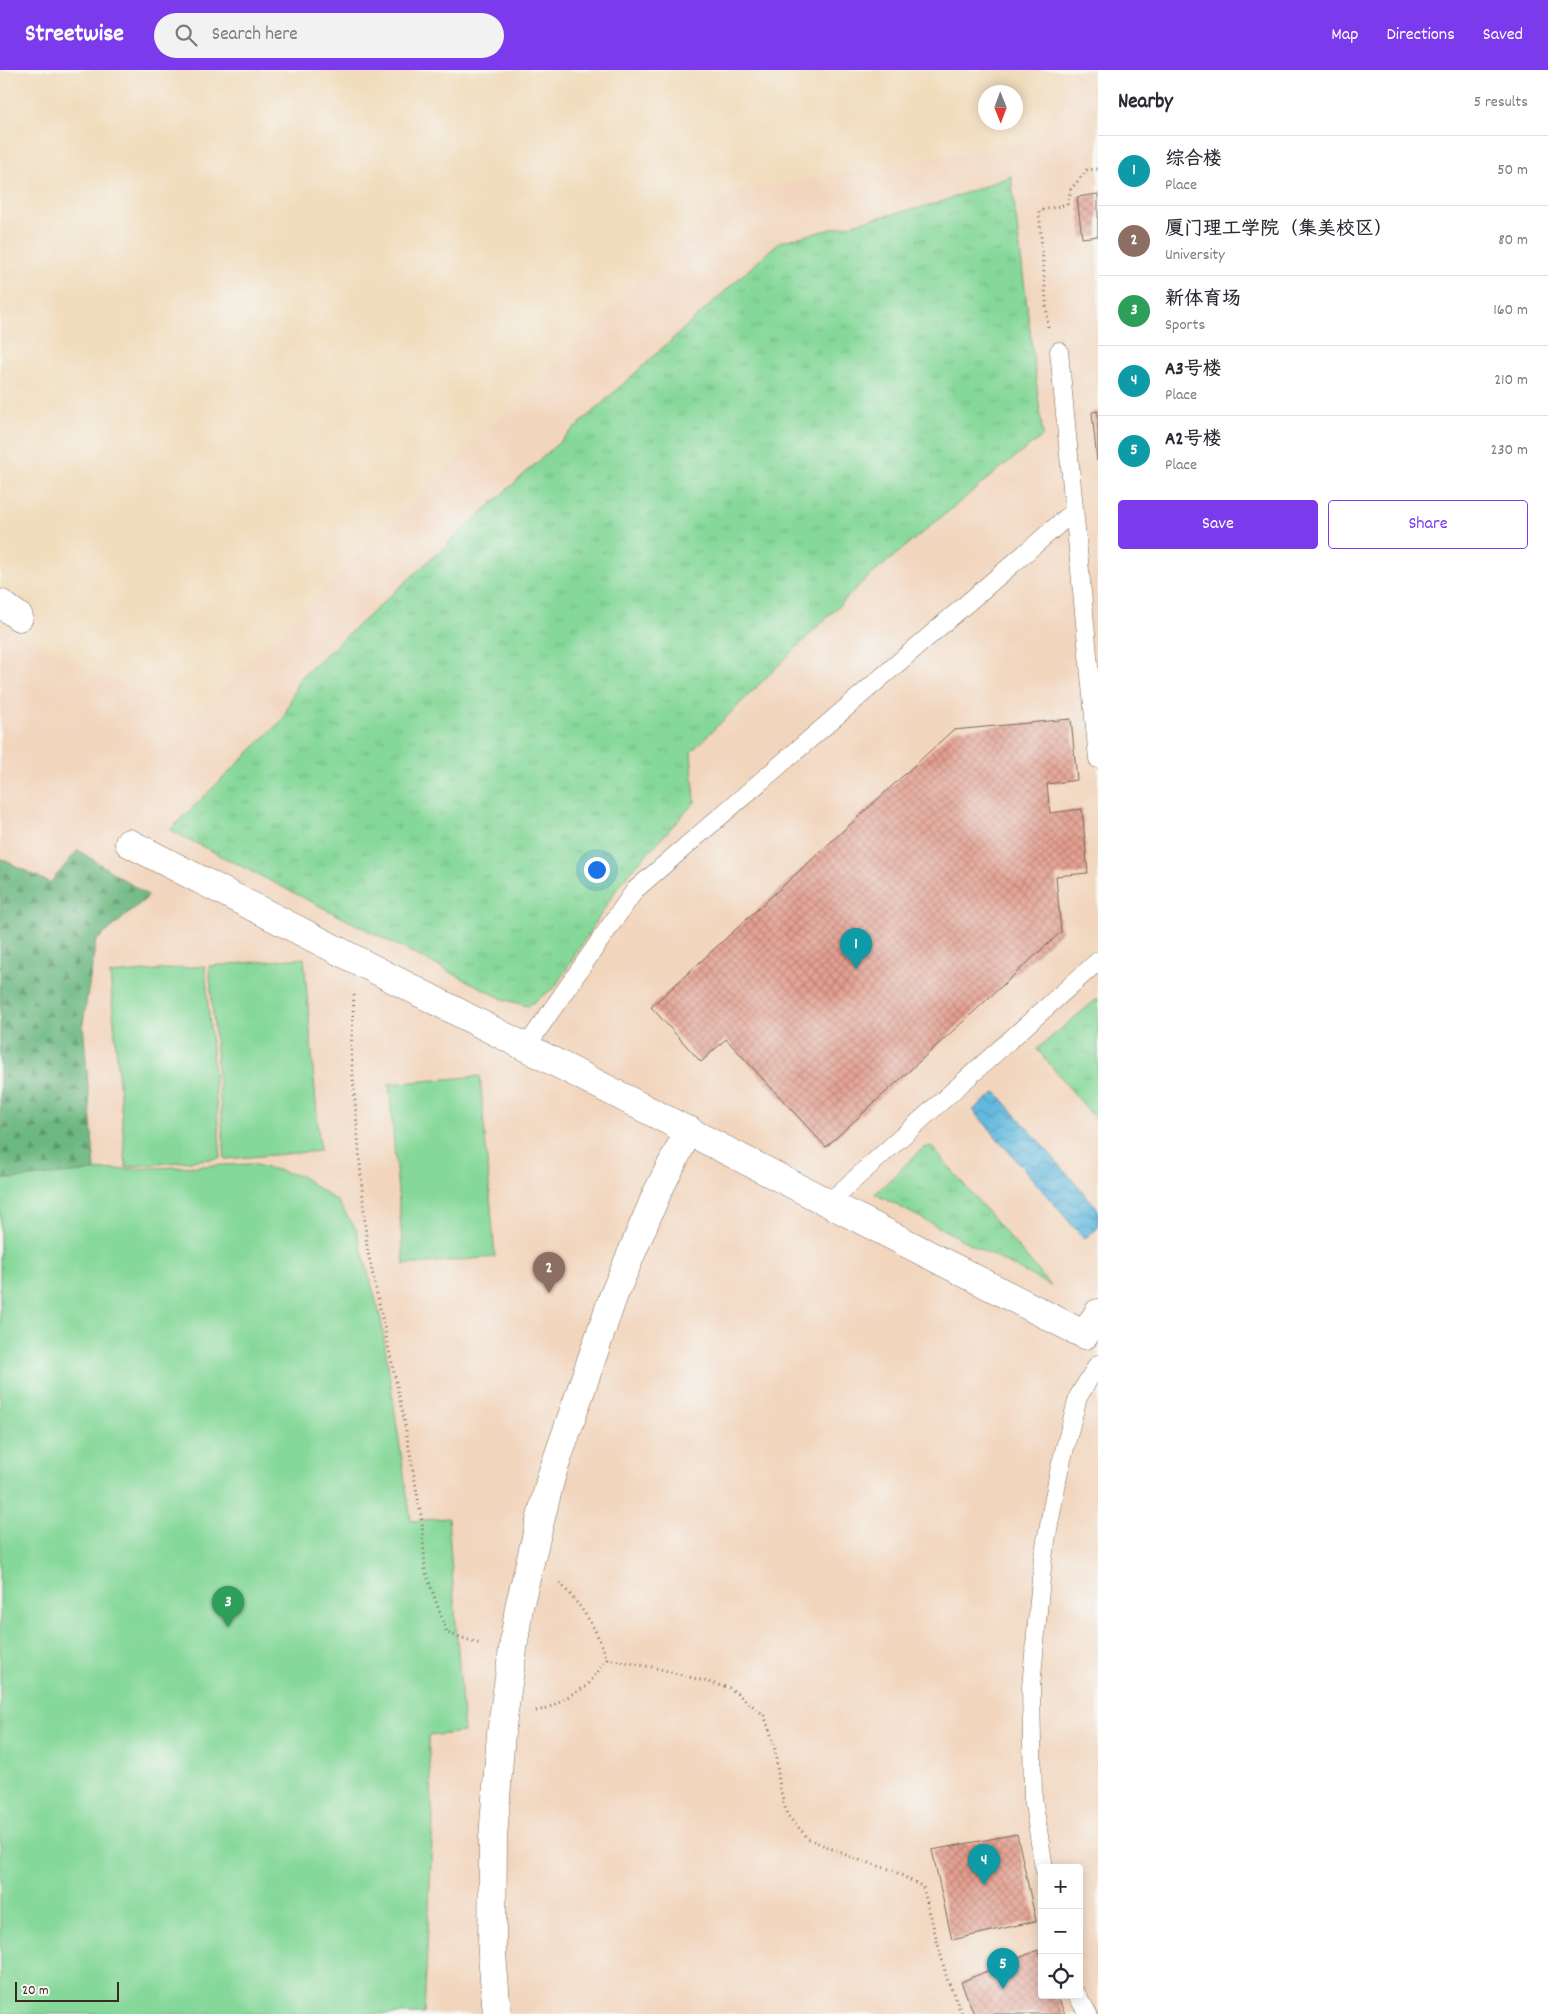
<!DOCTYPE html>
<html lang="en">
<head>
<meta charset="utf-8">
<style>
  :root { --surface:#fff; --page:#f2f2f3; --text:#2b2b33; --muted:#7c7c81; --line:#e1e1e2; --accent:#7c3aed }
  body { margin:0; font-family:Dekko,"LXGW WenKai TC",sans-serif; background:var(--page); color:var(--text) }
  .controls { position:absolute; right:15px; bottom:15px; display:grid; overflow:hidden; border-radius:5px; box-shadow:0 2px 12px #0003 }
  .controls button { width:45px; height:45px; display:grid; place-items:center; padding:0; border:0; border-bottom:1px solid var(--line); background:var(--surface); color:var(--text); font:25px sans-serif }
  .compass { position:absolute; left:978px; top:15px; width:45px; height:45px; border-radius:50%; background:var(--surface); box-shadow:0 2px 12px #0003; rotate:179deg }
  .scale { position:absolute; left:15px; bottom:12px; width:104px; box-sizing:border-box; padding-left:5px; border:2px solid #3b2a1e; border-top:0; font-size:14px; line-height:18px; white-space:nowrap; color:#3b2a1e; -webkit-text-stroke:4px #f6f6f2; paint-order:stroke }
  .you { position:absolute; left:596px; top:799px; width:18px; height:18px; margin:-12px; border:4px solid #fff; border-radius:50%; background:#1a73e8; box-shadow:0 0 0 8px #1a73e833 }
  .badge { display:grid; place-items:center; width:32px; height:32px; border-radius:50%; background:var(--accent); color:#fff; font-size:16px; font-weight:700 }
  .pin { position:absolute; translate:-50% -41px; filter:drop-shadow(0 1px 2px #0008) }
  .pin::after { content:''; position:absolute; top:26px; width:18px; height:15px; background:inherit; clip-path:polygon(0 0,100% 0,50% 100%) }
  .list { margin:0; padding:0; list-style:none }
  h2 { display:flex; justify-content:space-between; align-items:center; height:65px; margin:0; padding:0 20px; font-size:21px }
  h2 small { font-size:16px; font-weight:400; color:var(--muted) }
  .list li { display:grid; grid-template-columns:32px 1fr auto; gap:15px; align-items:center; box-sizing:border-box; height:70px; padding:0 20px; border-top:1px solid var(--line) }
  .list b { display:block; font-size:19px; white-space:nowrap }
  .list p { margin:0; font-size:16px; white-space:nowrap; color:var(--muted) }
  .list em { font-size:16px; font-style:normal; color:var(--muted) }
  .actions { display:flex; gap:10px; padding:15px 20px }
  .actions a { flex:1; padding:11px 0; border:1px solid var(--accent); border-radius:5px; text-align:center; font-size:18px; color:var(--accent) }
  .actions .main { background:var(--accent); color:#fff }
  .icon { flex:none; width:28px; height:28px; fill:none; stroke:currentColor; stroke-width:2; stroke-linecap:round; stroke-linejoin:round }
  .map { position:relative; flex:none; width:1098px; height:1944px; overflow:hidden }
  header { display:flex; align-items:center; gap:30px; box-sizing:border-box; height:70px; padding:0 25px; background:var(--accent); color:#fff }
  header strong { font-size:24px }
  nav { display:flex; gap:28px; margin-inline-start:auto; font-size:18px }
  .search { width:350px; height:45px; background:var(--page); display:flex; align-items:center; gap:12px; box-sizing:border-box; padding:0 18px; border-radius:28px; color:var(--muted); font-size:19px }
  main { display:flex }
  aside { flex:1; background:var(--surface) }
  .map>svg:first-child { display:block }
</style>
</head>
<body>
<header>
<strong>Streetwise</strong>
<div class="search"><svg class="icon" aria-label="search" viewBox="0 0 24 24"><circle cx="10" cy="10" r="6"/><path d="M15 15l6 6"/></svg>Search here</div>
<nav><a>Map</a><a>Directions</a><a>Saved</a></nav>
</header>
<main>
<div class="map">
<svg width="1098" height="1944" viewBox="0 0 1098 1944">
  <defs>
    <pattern id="grass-tufts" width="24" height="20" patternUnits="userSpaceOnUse" patternTransform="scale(1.25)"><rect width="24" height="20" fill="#85d899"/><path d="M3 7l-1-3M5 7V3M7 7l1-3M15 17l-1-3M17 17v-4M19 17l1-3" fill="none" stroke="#74ba83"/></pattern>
    <pattern id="forest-firs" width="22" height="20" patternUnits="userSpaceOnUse" patternTransform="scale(1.25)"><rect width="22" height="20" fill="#6cb881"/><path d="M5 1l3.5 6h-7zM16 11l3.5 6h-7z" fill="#5a9669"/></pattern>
    <pattern id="water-waves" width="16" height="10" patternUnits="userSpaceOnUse" patternTransform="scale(1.25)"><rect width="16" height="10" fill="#62b9df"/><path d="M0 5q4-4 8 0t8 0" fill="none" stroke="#5297b4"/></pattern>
    <pattern id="building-cross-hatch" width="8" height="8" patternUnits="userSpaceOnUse" patternTransform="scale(1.25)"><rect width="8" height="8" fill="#e49f90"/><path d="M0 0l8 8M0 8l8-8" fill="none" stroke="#ba8275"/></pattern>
  </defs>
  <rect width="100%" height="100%" fill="#f6f6f2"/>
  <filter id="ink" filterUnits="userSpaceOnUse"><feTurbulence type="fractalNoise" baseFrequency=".02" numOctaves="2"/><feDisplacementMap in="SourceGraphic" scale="10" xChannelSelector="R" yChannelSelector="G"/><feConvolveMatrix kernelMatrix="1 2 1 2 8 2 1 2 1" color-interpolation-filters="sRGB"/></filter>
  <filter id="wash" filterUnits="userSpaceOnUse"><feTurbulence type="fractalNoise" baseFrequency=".0096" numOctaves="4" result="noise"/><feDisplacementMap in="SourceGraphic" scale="20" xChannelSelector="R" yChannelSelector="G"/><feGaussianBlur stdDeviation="1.12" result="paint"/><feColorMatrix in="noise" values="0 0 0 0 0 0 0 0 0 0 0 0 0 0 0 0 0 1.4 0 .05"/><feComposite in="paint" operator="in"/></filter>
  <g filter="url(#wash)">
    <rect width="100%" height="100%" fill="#f1dcbb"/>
    <path fill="#f2d5bd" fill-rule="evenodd" d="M1073,0H1098V1944H0V554L192,648L730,122L1038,70ZM1042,1798H1079V1925H1042Z"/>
    <path fill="url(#grass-tufts)" stroke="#60815c" d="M1011,106L1043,366L1002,397L864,511L691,682L695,732L621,812L555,917L528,936L505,930L170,760L283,649L299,609L779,172L938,133Z
      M1098,928V1052L1037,979Z
      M931,1076L1051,1216L875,1124L922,1079Z"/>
    <path fill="url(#forest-firs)" stroke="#547150" d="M78,780L149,826L96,871L83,953L95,1101L0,1110V788L50,813Z"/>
    <path fill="#85d899" stroke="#60815c" d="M304,888L320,1081L225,1089L209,896Z
      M205,896L221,1088L126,1097L110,904Z
      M480,1006L495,1187L404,1195L389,1014Z
      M252,1094L301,1106L338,1132L356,1159L381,1249L411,1451L448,1448L464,1662L428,1666L433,1750L424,1944H0V1110L102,1100Z"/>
    <path fill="url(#water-waves)" stroke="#4e727e" d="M996,1022L1098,1139V1158L1084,1169L973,1040Z"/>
    <g id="blocks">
      <path fill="url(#building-cross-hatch)" d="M1098,124V166L1082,168L1077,127Z
        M1098,341V391H1097L1092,342Z
        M1071,649L1077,710L1047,714L1050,743L1082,739L1088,803L1056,806L1061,862L826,1077L726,969L701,992L651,937L953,660Z
        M1017,1764L1036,1851L952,1870L932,1780Z
        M1038,1880L1042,1888V1925H1057L1065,1944H974L961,1912Z"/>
    </g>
  </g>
  <g filter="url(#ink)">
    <use href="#blocks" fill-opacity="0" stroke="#7b6855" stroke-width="1"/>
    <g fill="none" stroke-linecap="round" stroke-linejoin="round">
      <defs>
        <path id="service" d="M1059,281L1098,689
          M526,977L635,820L1074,441
          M828,1133L1098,891
          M1044,1798L1033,1728L1031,1617L1043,1487L1059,1401L1078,1327L1098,1294
          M1077,1925L1088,1944"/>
        <path id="minor" d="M0,533L19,547
          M129,773L1079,1262L1085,1265L1098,1243
          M497,1944L492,1884L493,1768L501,1663L519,1537L551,1407L613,1227L657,1123L689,1060"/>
      </defs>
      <use href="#service" stroke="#7b6855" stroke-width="19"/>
      <use href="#minor" stroke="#7b6855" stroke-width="29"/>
      <path stroke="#7b6855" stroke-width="3" stroke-dasharray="1 4" stroke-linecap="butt" d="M1048,257L1039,141L1067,134L1071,119L1087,100L1098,99
        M354,925L351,983L367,1178L403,1344L422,1451L425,1500L447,1563L481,1574
        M607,1589L652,1597L730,1618L764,1645L774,1673L780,1718L787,1745L809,1769L853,1788L892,1800L923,1817L947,1909L962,1944
        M536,1641L546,1639L587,1616L607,1589C595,1555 583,1538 558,1511"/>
      <use href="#service" stroke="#fff" stroke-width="18"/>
      <use href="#minor" stroke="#fff" stroke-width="28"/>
    </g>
  </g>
</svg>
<div class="controls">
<button>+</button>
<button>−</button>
<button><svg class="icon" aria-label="locate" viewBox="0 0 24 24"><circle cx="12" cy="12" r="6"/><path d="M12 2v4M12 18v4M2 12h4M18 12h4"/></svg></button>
</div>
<svg class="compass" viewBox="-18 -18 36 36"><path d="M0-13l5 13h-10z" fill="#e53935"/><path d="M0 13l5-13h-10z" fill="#7c7c81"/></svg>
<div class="scale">20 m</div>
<div class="you"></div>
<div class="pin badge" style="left:856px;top:899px;background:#0f9aa8">1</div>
<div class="pin badge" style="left:549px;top:1223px;background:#8d6e63">2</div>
<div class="pin badge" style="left:228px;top:1557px;background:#2e9e5b">3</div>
<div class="pin badge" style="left:984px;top:1815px;background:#0f9aa8">4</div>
<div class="pin badge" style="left:1003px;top:1919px;background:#0f9aa8">5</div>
</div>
<aside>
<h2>Nearby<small>5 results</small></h2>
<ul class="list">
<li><span class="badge" style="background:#0f9aa8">1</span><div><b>综合楼</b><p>Place</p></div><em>50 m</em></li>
<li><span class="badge" style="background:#8d6e63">2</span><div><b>厦门理工学院（集美校区）</b><p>University</p></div><em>80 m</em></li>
<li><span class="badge" style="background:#2e9e5b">3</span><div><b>新体育场</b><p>Sports</p></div><em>160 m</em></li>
<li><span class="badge" style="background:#0f9aa8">4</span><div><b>A3号楼</b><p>Place</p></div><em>210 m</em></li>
<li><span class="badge" style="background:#0f9aa8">5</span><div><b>A2号楼</b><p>Place</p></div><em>230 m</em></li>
</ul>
<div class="actions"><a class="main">Save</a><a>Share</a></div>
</aside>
</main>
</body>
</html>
